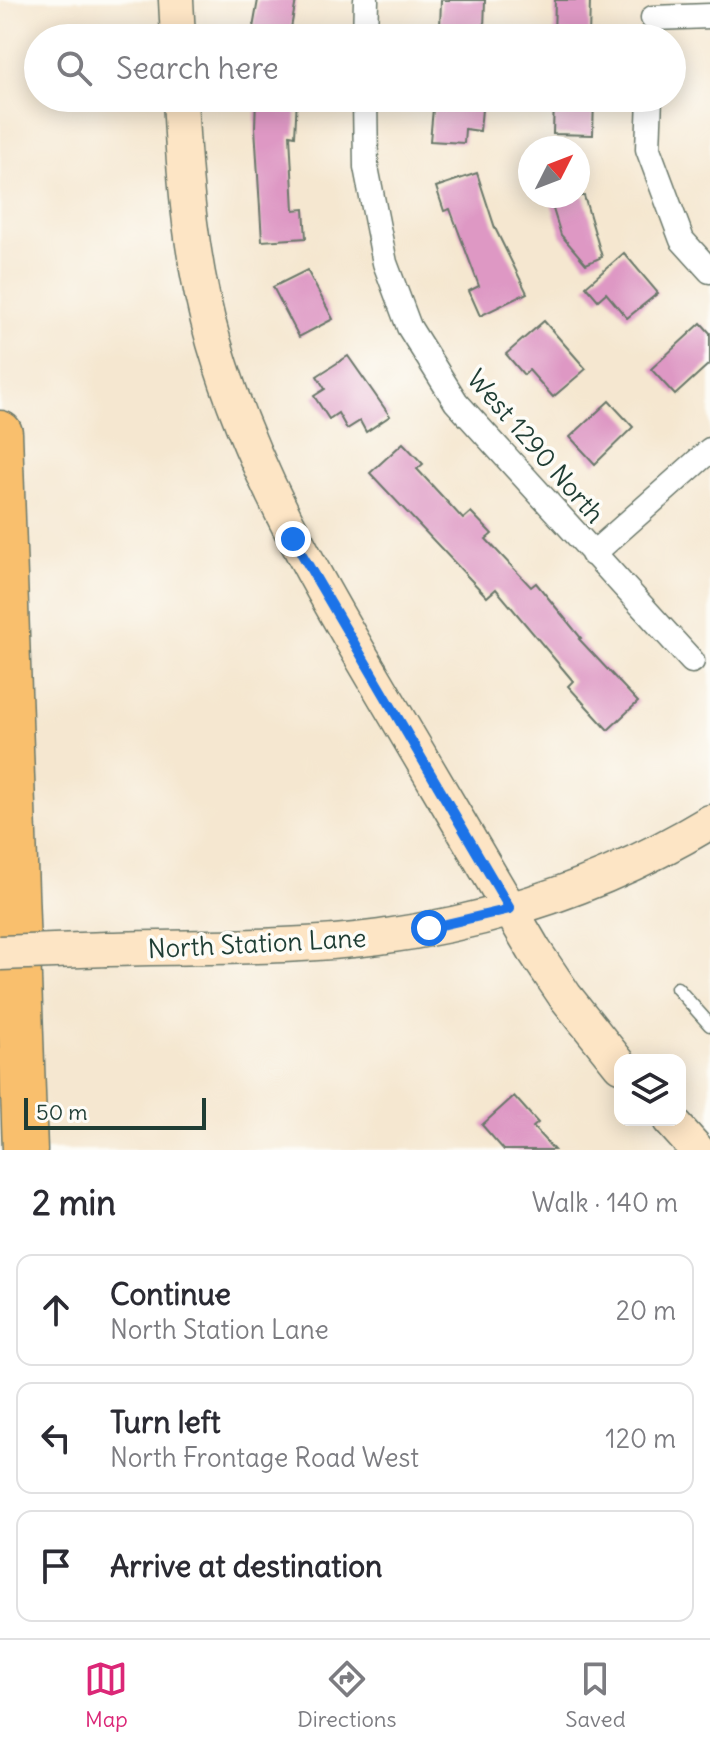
<!DOCTYPE html>
<html lang="en">
<head>
<meta charset="utf-8">
<style>
  :root { --surface:#fff; --page:#f2f2f3; --text:#2b2b33; --muted:#7c7c81; --line:#e1e1e2; --accent:#db2777 }
  body { margin:0; font-family:Delius,sans-serif; background:var(--page); color:var(--text) }
  .controls { position:absolute; right:24px; bottom:24px; display:grid; overflow:hidden; border-radius:16px; box-shadow:0 4px 20px #0003 }
  .controls button { width:72px; height:72px; display:grid; place-items:center; padding:0; border:0; border-bottom:2px solid var(--line); background:var(--surface); color:var(--text); font:40px sans-serif }
  .compass { position:absolute; left:518px; top:136px; width:72px; height:72px; border-radius:50%; background:var(--surface); box-shadow:0 4px 20px #0003; rotate:48deg }
  .scale { position:absolute; left:24px; bottom:20px; width:182px; box-sizing:border-box; padding-left:8px; border:4px solid #1f3d34; border-top:0; font-size:22px; line-height:28px; white-space:nowrap; color:#1f3d34; -webkit-text-stroke:6px #fdfcf7; paint-order:stroke }
  .stop { position:absolute; width:24px; height:24px; margin:-18px; border:6px solid #1a73e8; border-radius:50%; background:#fff }
  .stop.end { background:#1a73e8; border-color:#fff; box-shadow:0 2px 8px #0008 }
  .list { margin:0; padding:0; list-style:none }
  h2 { display:flex; justify-content:space-between; align-items:center; height:104px; margin:0; padding:0 32px; font-size:34px }
  h2 small { font-size:26px; font-weight:400; color:var(--muted) }
  .list li { display:grid; grid-template-columns:52px 1fr auto; gap:24px; align-items:center; box-sizing:border-box; height:112px; margin:0 16px 16px; padding:0 16px; border:2px solid var(--line); border-radius:16px }
  .list b { display:block; font-size:30px; white-space:nowrap }
  .list p { margin:0; font-size:26px; white-space:nowrap; color:var(--muted) }
  .list em { font-size:26px; font-style:normal; color:var(--muted) }
  .icon { flex:none; width:44px; height:44px; fill:none; stroke:currentColor; stroke-width:2; stroke-linecap:round; stroke-linejoin:round }
  .map { position:relative; flex:none; width:710px; height:1150px; overflow:hidden }
  .search { position:absolute; background:var(--surface); box-shadow:0 4px 20px #0003; left:24px; right:24px; top:24px; height:88px; display:flex; align-items:center; gap:20px; box-sizing:border-box; padding:0 28px; border-radius:44px; color:var(--muted); font-size:30px }
  .sheet { height:488px; background:var(--surface) }
  nav { display:flex; justify-content:space-around; align-items:center; box-sizing:border-box; height:112px; border-top:2px solid var(--line); background:var(--surface); font-size:22px; color:var(--muted) }
  nav a { display:grid; justify-items:center; gap:4px }
  nav .on { color:var(--accent) }
  .map>svg:first-child { display:block }
</style>
</head>
<body>
<div class="map">
<svg width="710" height="1150" viewBox="0 0 710 1150">
  <rect width="100%" height="100%" fill="#fdfcf7"/>
  <filter id="ink" filterUnits="userSpaceOnUse"><feTurbulence type="fractalNoise" baseFrequency=".0125" numOctaves="2"/><feDisplacementMap in="SourceGraphic" scale="16" xChannelSelector="R" yChannelSelector="G"/><feConvolveMatrix kernelMatrix="1 2 1 2 8 2 1 2 1" color-interpolation-filters="sRGB"/></filter>
  <filter id="wash" filterUnits="userSpaceOnUse"><feTurbulence type="fractalNoise" baseFrequency=".006" numOctaves="4" result="noise"/><feDisplacementMap in="SourceGraphic" scale="32" xChannelSelector="R" yChannelSelector="G"/><feGaussianBlur stdDeviation="1.8" result="paint"/><feColorMatrix in="noise" values="0 0 0 0 0 0 0 0 0 0 0 0 0 0 0 0 0 1.4 0 .05"/><feComposite in="paint" operator="in"/></filter>
  <g filter="url(#wash)">
    <rect width="100%" height="100%" fill="#f5e7d0"/>
    <g id="blocks">
      <path fill="#de98c4" d="M258,0H296L290,34L253,28Z
        M441,0H485L484,29L440,28Z
        M555,0H590L589,38H554Z
        M256,98H297L295,136L290,135L294,210L304,209L306,238L262,241L255,127Z
        M434,98H483L480,131L465,129L464,143L430,141Z
        M554,98H594L593,135L553,134Z
        M477,173L495,228L527,293L480,316L469,291L479,286L450,209L444,211L436,187Z
        M549,196H584L602,257L586,264L561,235Z
        M624,253L658,293L627,318L606,293L598,300L586,286Z
        M307,270L333,319L299,337L273,287Z
        M544,321L586,369L553,397L529,370L524,375L506,354Z
        M701,323L710,333V363L675,395L651,369Z
        M348,356L390,416L366,432L360,421L347,429L338,413L329,419L314,396L325,389L317,376Z
        M609,401L633,427L595,464L570,437Z
        M403,443L423,464L417,469L463,519L471,512L492,534L486,539L531,587L536,583L581,638L579,639L638,702L608,730L568,686L573,681L496,589L487,597L370,473Z
        M514,1096L538,1123L533,1127L554,1150H504L482,1125Z"/>
    </g>
  </g>
  <g filter="url(#ink)">
    <use href="#blocks" fill-opacity="0" stroke="#6a786b" stroke-width="2"/>
    <g fill="none" stroke-linecap="round" stroke-linejoin="round">
      <defs>
        <path id="lane" d="M677,988L710,1025"/>
        <path id="street" d="M653,18L710,16
          M365,38L366,0
          M365,98L366,167L385,263L409,327L456,402L692,661
          M650,98L648,149L682,240L710,271
          M593,554L710,450"/>
        <path id="secondary" d="M176,0L178,38
          M180,98C184,180 191,264 214,343C250,466 313,575 378,685C430,773 482,862 534,950L565,996L620,1065
          M108,949C198,946 291,949 380,937C497,921 609,883 710,822
          M670,1120L697,1150"/>
        <path id="highway" d="M0,433L25,1150"/>
      </defs>
      <use href="#lane" stroke="#6a786b" stroke-width="15"/>
      <use href="#street" stroke="#6a786b" stroke-width="27"/>
      <use href="#secondary" stroke="#6a786b" stroke-width="37"/>
      <use href="#highway" stroke="#6a786b" stroke-width="47"/>
      <use href="#lane" stroke="#fff" stroke-width="12"/>
      <use href="#street" stroke="#fff" stroke-width="24"/>
      <use href="#secondary" stroke="#fde5c5" stroke-width="34"/>
      <use href="#highway" stroke="#f9bf6d" stroke-width="44"/>
      <defs>
        <path id="secondary-bridge" d="M0,953L108,949"/>
      </defs>
      <use href="#secondary-bridge" stroke="#6a786b" stroke-width="37" stroke-linecap="butt"/>
      <use href="#secondary-bridge" stroke="#fde5c5" stroke-width="34"/>
    </g>
  </g>
  <g fill="none" stroke-linecap="round" stroke-linejoin="round" filter="url(#ink)">
    <path stroke="#1a73e8" stroke-width="10" d="M293,539L510,909L429,928"/>
  </g>
  <g text-anchor="middle" dominant-baseline="central" stroke-width="7" stroke-linejoin="round" paint-order="stroke">
    <g font-size="26" fill="#1f3d34" stroke="#fdfcf7">
      <text transform="translate(536 446) rotate(49)">West 1290 North</text>
      <text transform="translate(257 943) rotate(-3)">North Station Lane</text>
    </g>
  </g>
</svg>
<div class="controls">
<button><svg class="icon" aria-label="layers" viewBox="0 0 24 24"><path d="M12 4l9 5-9 5-9-5zM3 14l9 5 9-5"/></svg></button>
</div>
<svg class="compass" viewBox="-18 -18 36 36"><path d="M0-13l5 13h-10z" fill="#e53935"/><path d="M0 13l5-13h-10z" fill="#7c7c81"/></svg>
<div class="scale">50 m</div>
<div class="stop" style="left:429px;top:928px"></div>
<div class="stop end" style="left:293px;top:539px"></div>
<div class="search"><svg class="icon" aria-label="search" viewBox="0 0 24 24"><circle cx="10" cy="10" r="6"/><path d="M15 15l6 6"/></svg>Search here</div>
</div>
<section class="sheet">
<h2>2 min<small>Walk · 140 m</small></h2>
<ul class="list">
<li><svg class="icon" aria-label="ahead" viewBox="0 0 24 24"><path d="M12 20V5M6 11l6-6 6 6"/></svg><div><b>Continue</b><p>North Station Lane</p></div><em>20 m</em></li>
<li><svg class="icon" aria-label="left" viewBox="0 0 24 24"><path d="M17 20v-9H6M10 6l-5 5 5 5"/></svg><div><b>Turn left</b><p>North Frontage Road West</p></div><em>120 m</em></li>
<li><svg class="icon" aria-label="arrive" viewBox="0 0 24 24"><path d="M6 21V4h12l-3 4 3 4H6"/></svg><div><b>Arrive at destination</b></div></li>
</ul>
</section>
<nav>
<a class="on"><svg class="icon" aria-label="map" viewBox="0 0 24 24"><path d="M3 6l6-2 6 2 6-2v14l-6 2-6-2-6 2zM9 4v14M15 6v14"/></svg>Map</a>
<a><svg class="icon" aria-label="directions" viewBox="0 0 24 24"><path d="M12 3l9 9-9 9-9-9zM9 14v-3h6M13 9l2 2-2 2"/></svg>Directions</a>
<a><svg class="icon" aria-label="saved" viewBox="0 0 24 24"><path d="M7 4h10v16l-5-4-5 4z"/></svg>Saved</a>
</nav>
</body>
</html>
